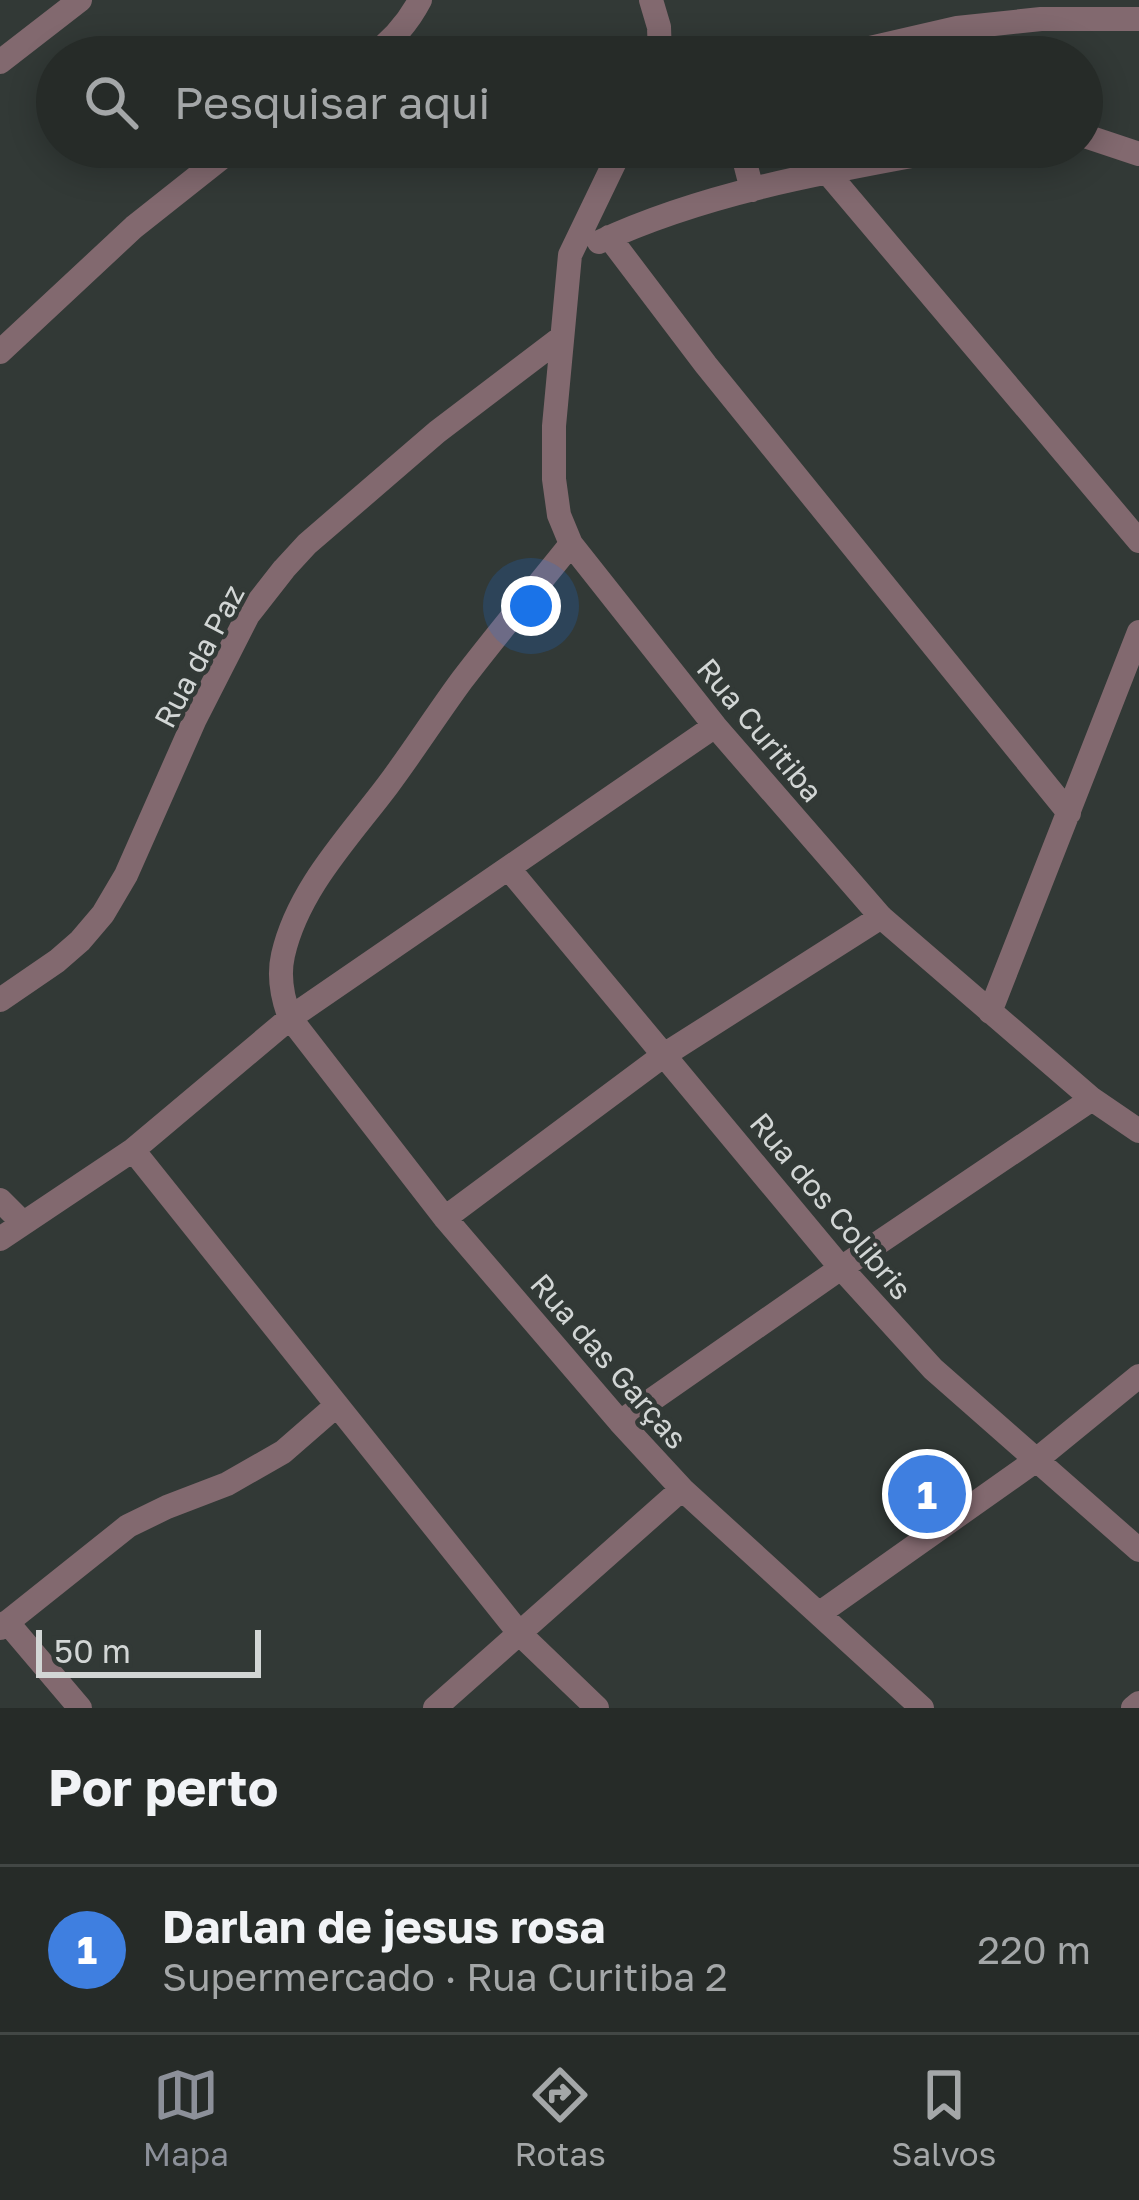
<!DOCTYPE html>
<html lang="pt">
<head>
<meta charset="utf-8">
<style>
  :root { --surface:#262b28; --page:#2e3330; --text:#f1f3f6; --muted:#a4a7a8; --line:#424745; --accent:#8c9099 }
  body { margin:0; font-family:"Golos Text",sans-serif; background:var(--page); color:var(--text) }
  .scale { position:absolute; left:36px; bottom:30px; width:225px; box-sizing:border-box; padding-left:12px; border:6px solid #d2d6d5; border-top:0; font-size:33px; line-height:42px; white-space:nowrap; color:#d2d6d5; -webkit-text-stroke:9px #323936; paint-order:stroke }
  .you { position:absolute; left:531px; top:606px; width:42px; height:42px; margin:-30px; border:9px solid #fff; border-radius:50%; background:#1a73e8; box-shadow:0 0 0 18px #1a73e833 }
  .badge { display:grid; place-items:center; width:78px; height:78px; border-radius:50%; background:var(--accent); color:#fff; font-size:39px; font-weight:700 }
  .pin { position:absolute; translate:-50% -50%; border:6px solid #fff; box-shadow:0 3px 12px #0006 }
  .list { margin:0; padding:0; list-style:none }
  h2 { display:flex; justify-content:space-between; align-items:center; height:156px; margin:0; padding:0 48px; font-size:51px }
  h2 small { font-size:39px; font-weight:400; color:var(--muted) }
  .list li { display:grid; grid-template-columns:78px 1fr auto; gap:36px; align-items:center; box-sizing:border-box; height:168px; padding:0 48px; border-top:3px solid var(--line) }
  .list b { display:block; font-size:45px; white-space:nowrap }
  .list p { margin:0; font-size:39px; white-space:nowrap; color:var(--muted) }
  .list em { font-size:39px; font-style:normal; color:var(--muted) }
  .icon { flex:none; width:66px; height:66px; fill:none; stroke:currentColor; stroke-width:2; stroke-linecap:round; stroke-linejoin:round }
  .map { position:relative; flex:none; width:1139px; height:1708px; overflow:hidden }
  .search { position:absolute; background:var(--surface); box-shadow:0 6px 30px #0003; left:36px; right:36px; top:36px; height:132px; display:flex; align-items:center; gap:30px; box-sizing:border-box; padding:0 42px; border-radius:66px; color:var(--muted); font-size:45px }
  .sheet { height:324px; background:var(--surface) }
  nav { display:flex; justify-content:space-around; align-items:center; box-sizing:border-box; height:168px; border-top:3px solid var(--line); background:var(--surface); font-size:33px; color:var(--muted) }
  nav a { display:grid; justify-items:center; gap:6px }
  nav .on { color:var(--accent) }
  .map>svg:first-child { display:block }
</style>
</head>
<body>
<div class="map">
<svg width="1139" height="1708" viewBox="0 0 1139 1708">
  <rect width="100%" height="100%" fill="#323936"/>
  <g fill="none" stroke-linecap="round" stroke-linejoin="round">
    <path stroke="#82696f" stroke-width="24" d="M651,0L659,27L660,57
      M370,57C391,42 408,23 420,0
      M831,57L957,28L1041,19H1139
      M0,62L80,0
      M1082,135L1139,154
      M622,147L570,255L554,426V479L559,515L571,544L715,726L881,917L1092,1099L1139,1131
      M741,147L752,190
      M827,172L1139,541
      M609,237L706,365L1069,813
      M599,242C710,190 841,169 961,147
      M0,352L134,227L235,147
      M571,544C535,589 497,634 462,680C437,714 414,750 388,785C349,837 298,889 283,955C278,977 282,997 290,1018L445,1218L620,1422L682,1489L922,1708
      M509,869L841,1268L933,1369L1139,1550
      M0,1000L57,961L80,941L103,914L126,875L195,719L248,615L284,569L307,544L437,432L562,337
      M990,1012L1139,632
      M133,1150L520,1634L597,1708
      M0,1200L22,1222
      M445,1218L664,1055L881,917
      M0,1239L133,1150L290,1018L715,726
      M620,1422L841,1268L1092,1099
      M820,1613L1035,1461L1139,1376
      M7,1622L80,1708
      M0,1628L128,1526L167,1507L227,1484L283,1452L337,1405
      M435,1708L682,1489
      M1133,1708L1139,1703"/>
  </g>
  <g text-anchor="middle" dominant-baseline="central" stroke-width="9" stroke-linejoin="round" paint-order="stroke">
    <g font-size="30" fill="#d2d6d5" stroke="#323936">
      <text transform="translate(199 656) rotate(-62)">Rua da Paz</text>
      <text transform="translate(760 730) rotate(50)">Rua Curitiba</text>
      <text transform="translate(831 1206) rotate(50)">Rua dos Colibris</text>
      <text transform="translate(609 1361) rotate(49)">Rua das Garças</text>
    </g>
  </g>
</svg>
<div class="scale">50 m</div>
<div class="you"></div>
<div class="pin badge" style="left:927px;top:1494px;background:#3f7fe0">1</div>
<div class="search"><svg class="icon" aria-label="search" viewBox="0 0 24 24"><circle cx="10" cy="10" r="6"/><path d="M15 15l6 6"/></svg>Pesquisar aqui</div>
</div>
<section class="sheet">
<h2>Por perto<small></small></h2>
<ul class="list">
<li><span class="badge" style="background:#3f7fe0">1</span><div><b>Darlan de jesus rosa</b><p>Supermercado · Rua Curitiba 2</p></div><em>220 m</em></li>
</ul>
</section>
<nav>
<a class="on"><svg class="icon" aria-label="map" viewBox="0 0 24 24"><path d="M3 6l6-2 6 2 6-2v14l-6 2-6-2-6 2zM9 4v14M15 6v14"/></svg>Mapa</a>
<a><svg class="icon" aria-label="directions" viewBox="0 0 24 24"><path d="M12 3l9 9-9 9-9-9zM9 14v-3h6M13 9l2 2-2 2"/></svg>Rotas</a>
<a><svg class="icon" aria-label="saved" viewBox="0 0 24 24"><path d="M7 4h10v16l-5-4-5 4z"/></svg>Salvos</a>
</nav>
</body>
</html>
